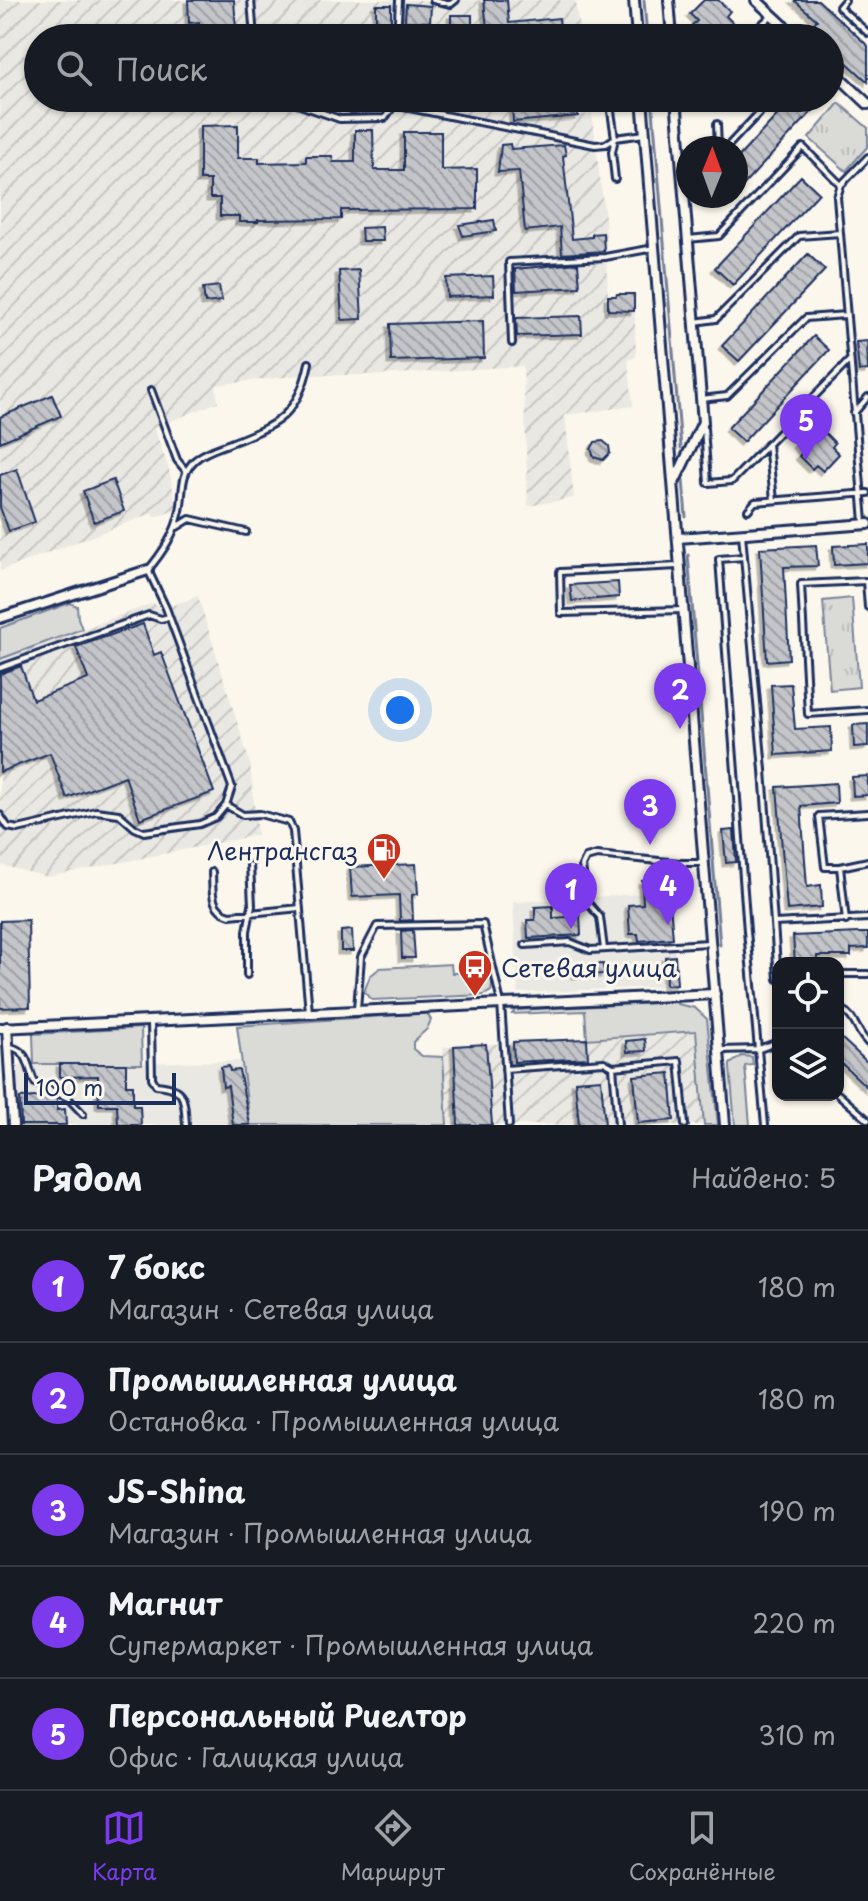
<!DOCTYPE html>
<html lang="ru">
<head>
<meta charset="utf-8">
<style>
  :root { --surface:#171b24; --page:#20242c; --text:#f1f3f6; --muted:#9ea1a6; --line:#363941; --accent:#7c3aed }
  body { margin:0; font-family:"Playpen Sans",sans-serif; background:var(--page); color:var(--text) }
  .controls { position:absolute; right:24px; bottom:24px; display:grid; overflow:hidden; border-radius:16px; box-shadow:0 2px 6px #0004 }
  .controls button { width:72px; height:72px; display:grid; place-items:center; padding:0; border:0; border-bottom:2px solid var(--line); background:var(--surface); color:var(--text); font:40px sans-serif }
  .compass { position:absolute; left:676px; top:136px; width:72px; height:72px; border-radius:50%; background:var(--surface); box-shadow:0 2px 6px #0004; rotate:1deg }
  .scale { position:absolute; left:24px; bottom:20px; width:152px; box-sizing:border-box; padding-left:8px; border:4px solid #1b2f5e; border-top:0; font-size:22px; line-height:28px; white-space:nowrap; color:#1b2f5e; -webkit-text-stroke:6px #fbf7ec; paint-order:stroke }
  .you { position:absolute; left:400px; top:710px; width:28px; height:28px; margin:-20px; border:6px solid #fff; border-radius:50%; background:#1a73e8; box-shadow:0 0 0 12px #1a73e833 }
  .badge { display:grid; place-items:center; width:52px; height:52px; border-radius:50%; background:var(--accent); color:#fff; font-size:26px; font-weight:700 }
  .pin { position:absolute; translate:-50% -66px; filter:drop-shadow(0 2px 4px #0008) }
  .pin::after { content:''; position:absolute; top:42px; width:28px; height:24px; background:inherit; clip-path:polygon(0 0,100% 0,50% 100%) }
  .list { margin:0; padding:0; list-style:none }
  h2 { display:flex; justify-content:space-between; align-items:center; height:104px; margin:0; padding:0 32px; font-size:34px }
  h2 small { font-size:26px; font-weight:400; color:var(--muted) }
  .list li { display:grid; grid-template-columns:52px 1fr auto; gap:24px; align-items:center; box-sizing:border-box; height:112px; padding:0 32px; border-top:2px solid var(--line) }
  .list b { display:block; font-size:30px; white-space:nowrap }
  .list p { margin:0; font-size:26px; white-space:nowrap; color:var(--muted) }
  .list em { font-size:26px; font-style:normal; color:var(--muted) }
  .icon { flex:none; width:44px; height:44px; fill:none; stroke:currentColor; stroke-width:2; stroke-linecap:round; stroke-linejoin:round }
  .map { position:relative; flex:none; width:868px; height:1125px; overflow:hidden }
  .search { position:absolute; background:var(--surface); box-shadow:0 2px 6px #0004; left:24px; right:24px; top:24px; height:88px; display:flex; align-items:center; gap:20px; box-sizing:border-box; padding:0 28px; border-radius:44px; color:var(--muted); font-size:30px }
  .sheet { height:664px; background:var(--surface) }
  nav { display:flex; justify-content:space-around; align-items:center; box-sizing:border-box; height:112px; border-top:2px solid var(--line); background:var(--surface); font-size:22px; color:var(--muted) }
  nav a { display:grid; justify-items:center; gap:4px }
  nav .on { color:var(--accent) }
  .map>svg:first-child { display:block }
</style>
</head>
<body>
<div class="map">
<svg width="868" height="1125" viewBox="0 0 868 1125">
  <defs>
    <pattern id="industrial-furrows" width="10" height="10" patternUnits="userSpaceOnUse" patternTransform="scale(2)"><rect width="10" height="10" fill="#eae8e2"/><path d="M-1 1l2-2M0 10L10 0M9 11l2-2" fill="none" stroke="#c8c7c4"/></pattern>
    <pattern id="park-tufts" width="24" height="20" patternUnits="userSpaceOnUse" patternTransform="scale(2)"><rect width="24" height="20" fill="#dadad7"/><path d="M3 7l-1-3M5 7V3M7 7l1-3M15 17l-1-3M17 17v-4M19 17l1-3" fill="none" stroke="#babbbb"/></pattern>
    <pattern id="building-back-hatch" width="6" height="6" patternUnits="userSpaceOnUse" patternTransform="scale(2)"><rect width="6" height="6" fill="#c3c5c9"/><path d="M-1 5l2 2M0 0l6 6M5-1l2 2" fill="none" stroke="#9ea0a6"/></pattern>
    <filter id="shadow"><feDropShadow dx="-3.5" dy="3.5" stdDeviation="0" flood-color="#0004"/></filter>
  </defs>
  <rect width="100%" height="100%" fill="#fbf7ec"/>
  <filter id="ink" filterUnits="userSpaceOnUse"><feTurbulence type="fractalNoise" baseFrequency=".0125" numOctaves="2"/><feDisplacementMap in="SourceGraphic" scale="16" xChannelSelector="R" yChannelSelector="G"/><feConvolveMatrix kernelMatrix="1 2 1 2 8 2 1 2 1" color-interpolation-filters="sRGB"/></filter>
  <g filter="url(#ink)">
    <path fill="#eae8e2" d="M670,892L677,986L518,993L513,902Z
      M241,1061L250,1125H19L15,1065Z"/>
    <path fill="url(#industrial-furrows)" d="M0,0H575L581,38H38V98H577L512,105L513,121L592,114L605,219L608,296L634,294L636,357L628,359L633,406L565,415L574,498L528,506L523,366L381,375H302L216,385L218,402L154,428L169,469L177,510L155,517L153,513L0,571Z
      M198,596L250,763L257,835L48,877L0,865V659L154,603L160,610Z
      M696,1031L704,1125H447L443,1047Z"/>
    <path fill="#dadad7" stroke="#7a849a" stroke-width="2" d="M70,603L77,606L78,618L82,629L0,659V628Z
      M462,963C481,963 496,970 491,991L484,995L372,1000L364,992L370,976L380,968L451,964L452,973H462Z
      M677,1002V1004L695,1008L707,1019L718,1125H704L696,1031L587,1039L585,1011L512,1014L515,1010Z
      M427,1013L431,1020L427,1029L413,1042V1049L422,1056L443,1057L447,1125H250L237,1026Z
      M141,1028L142,1064H34L33,1034Z
      M742,1056L752,1057L753,1065L745,1066L750,1125H735L730,1068V1064Z"/>
    <path fill="url(#park-tufts)" stroke="#7a849a" stroke-width="2" d="M839,103L868,128V146L846,171L809,138Z
      M852,598L859,687L830,690L823,601Z"/>
    <g fill="none" stroke-linecap="round" stroke-linejoin="round">
      <path stroke="#747e96" stroke-width="3" d="M644,0L647,38
        M652,98L681,448
        M683,480L686,517
        M688,555L720,945"/>
    </g>
    <path fill="url(#building-back-hatch)" stroke="#1b2f5e" stroke-width="2" filter="url(#shadow)" d="M188,0H234L236,29L219,30V26L200,27L199,22L189,23Z
      M484,0H507L509,23L559,18L561,38H488Z
      M704,0H718L730,11L726,16L733,23L719,38L710,33L705,38L692,25L697,21L690,14Z
      M794,0H818L868,46V82L830,47V38H820L809,28L817,20Z
      M406,4L431,6L430,22L405,21Z
      M376,5H391V38H376Z
      M451,15H472V38H451Z
      M793,98H811L818,105L736,193V160Z
      M576,99L578,116L513,122L512,104Z
      M238,125V158H259V163L306,162V156H332L333,162H355V130H373L374,170H404V132H441V170L477,169V209L341,210V219L258,220V222H239V216H220V198H210V180H200V126Z
      M510,144L511,149L564,145L566,155L563,156L572,239L592,237V234L603,233L604,251L562,254L560,227L525,231L519,171L498,172L501,145Z
      M801,176L819,193L733,285L715,268Z
      M494,220L496,231L463,236L459,225Z
      M382,227L383,241H362L361,228Z
      M808,254L825,270L739,361L722,346Z
      M578,263L580,287L516,291L515,269Z
      M359,270L362,319L342,320L339,271Z
      M493,276L494,295L447,297L446,278Z
      M219,286L222,301L205,303L203,288Z
      M617,294H634V311L608,310V296H616Z
      M581,316L582,334L517,336L516,318Z
      M483,321L484,358L391,361L390,324Z
      M814,336L829,350L743,442L728,428Z
      M867,341L868,370L859,371L856,342Z
      M52,395L61,416L0,442V417Z
      M812,428L819,435L823,431L835,443L832,447L839,454L823,471L816,465L812,469L799,456L803,452L796,445Z
      M603,441L609,446L610,453L603,460L594,457L591,449L595,442Z
      M17,469L35,522L9,531L0,507V475Z
      M113,480L124,511L94,522L83,491Z
      M868,544V563L834,565L833,546Z
      M816,545L818,566L784,567L789,659L767,661L760,548Z
      M618,582L619,597L572,601L570,585Z
      M143,624L154,655L161,652L214,792L140,819L125,776L67,798L50,753L0,772V674L21,666L33,700L88,679L76,647Z
      M791,684L795,729L831,727L832,751L776,755L771,685Z
      M868,724V746L854,747L853,725Z
      M868,776V795L853,796L852,777Z
      M836,783L837,803L801,806L807,887L821,885L822,907L787,910L777,787Z
      M734,830L736,862L726,863L723,831Z
      M416,864L418,894L412,895L413,920L400,921L399,895L352,897L350,867Z
      M656,880L657,903H670L673,938L639,941L638,934H630L628,905L643,904L642,881Z
      M553,906V918L580,916L581,935L528,938L527,920H535V907Z
      M28,920L30,1007L0,1008V921Z
      M352,930L353,951H341V931Z
      M413,930L415,958H402L401,931Z
      M858,933H868V948L851,949V956H817V963H795L793,936Z
      M675,956L677,984L666,985L665,957Z
      M603,964L604,974L575,975L574,965Z
      M838,1035L868,1063V1088L838,1060Z
      M587,1039L588,1058L514,1062L513,1042Z
      M645,1039L646,1051L627,1052L626,1041Z
      M486,1044L492,1125H458L454,1046Z
      M60,1064H126V1085H133V1106H140L141,1125H118L117,1105H99L98,1076L60,1077Z
      M229,1066L230,1071L239,1070L250,1125H233L228,1086L223,1087L221,1067Z
      M670,1073L674,1120L638,1123L634,1076Z
      M601,1079L605,1125H579L575,1081Z
      M52,1096L57,1098V1110L65,1109L66,1125H21L20,1098Z"/>
    <g fill="none" stroke-linecap="round" stroke-linejoin="round">
      <defs>
        <path id="lane" d="M251,0L254,38
          M433,0L451,4L456,0
          M845,0L839,7L868,33
          M397,38L399,0
          M688,38L698,35
          M747,38L772,15
          M280,98L340,119L385,118L394,105V98
          M609,98L615,138L612,152L615,179
          M394,105L595,145L606,144L615,138L645,134
          M717,124L718,148
          M726,148L773,98
          M688,239L719,236L803,147L841,185
          M695,322L716,319L799,236L840,233
          M512,343L509,262L605,257L654,248
          M151,390L177,460L186,471
          M701,399L727,396L806,318L846,315
          M854,413L868,397
          M704,428L708,483L732,481L849,361
          M768,444L774,500
          M748,510L755,502L868,493
          M864,522L837,197L841,185L868,157
          M177,527L190,519L246,532
          M742,534L763,770L778,979
          M744,557L719,559L747,931L765,1125
          M678,566L560,572L561,613L684,610
          M868,607L866,581L801,584L808,714L868,710
          M0,668L149,615L161,619L169,617
          M226,805L243,815L260,814L289,822L293,831L309,1012
          M0,815L8,827L18,829L96,811L119,814L135,828L144,832L200,824L216,817L226,805L232,787L166,608L148,570C163,552 175,534 180,511C184,493 179,475 195,460C204,452 217,448 228,444C276,425 298,417 309,363
          M840,867H825L819,816L868,813
          M212,872C213,890 209,909 230,915L300,908
          M846,921L840,867L868,861
          M774,923L868,918
          M525,945L570,942L590,950L709,943
          M604,949L600,917L587,902L582,866L586,858L597,855L680,863H702
          M838,974H868
          M247,975V931L252,905L250,865
          M838,1006C857,1018 855,1030 868,1043
          M357,1009L361,957L377,926L483,924L501,1003L509,1125
          M151,1022L152,1078L156,1085C186,1087 184,1099 186,1125
          M11,1047C30,1052 27,1067 35,1083L68,1098L83,1114
          M720,1050L759,1049L778,1042
          M505,1069L604,1062L613,1067
          M838,1094L868,1120
          M618,1125L613,1067L679,1061L685,1125"/>
        <path id="street" d="M634,0L637,38
          M669,0L672,38
          M756,0L797,38
          M830,68L868,104
          M642,98L725,1125
          M674,483L703,422L676,98
          M678,538L868,524
          M0,618L148,570
          M7,1027L13,1125
          M0,1028L715,994"/>
      </defs>
      <use href="#lane" stroke="#1b2f5e" stroke-width="10"/>
      <use href="#street" stroke="#1b2f5e" stroke-width="14"/>
      <use href="#lane" stroke="#fbf7ec" stroke-width="4"/>
      <use href="#street" stroke="#fbf7ec" stroke-width="8"/>
    </g>
  </g>
  <defs>
    <symbol id="fuel-pin" viewBox="-11 -11 22 30"><path d="M0 17L-7.5 6A9.5 9.5 0 1 1 7.5 6Z" fill="#c8321e" stroke="#fbf7ec"/><path d="M-5.5-6h7V0h2V4h1.3V-2.5L3-4.5l.8-.8L6-3V5H2.5V1h-1V6h-7ZM-4.2-4.7v3.2H.2V-4.7Z" fill="#fff"/></symbol>
    <symbol id="bus-pin" viewBox="-11 -11 22 30"><path d="M0 17L-7.5 6A9.5 9.5 0 1 1 7.5 6Z" fill="#c8321e" stroke="#fbf7ec"/><path d="M-5-6H5V4H4V6H2V4H-2V6H-4V4H-5ZM-3.5-4V0h7V-4ZM-3.5 1.2v1.5H-2V1.2ZM2 1.2v1.5H3.5V1.2Z" fill="#fff"/></symbol>
  </defs>
  <g fill-rule="evenodd">
    <use href="#fuel-pin" x="364" y="830" width="40" height="54"/>
    <use href="#bus-pin" x="455" y="947" width="40" height="54"/>
  </g>
  <g text-anchor="middle" dominant-baseline="central" stroke-width="6" stroke-linejoin="round" paint-order="stroke">
    <g font-size="24" fill="#1b2f5e" stroke="#fbf7ec" text-anchor="end">
      <text x="358" y="850">Лентрансгаз</text>
      <text x="501" y="967" text-anchor="start">Сетевая улица</text>
    </g>
  </g>
</svg>
<div class="controls">
<button><svg class="icon" aria-label="locate" viewBox="0 0 24 24"><circle cx="12" cy="12" r="6"/><path d="M12 2v4M12 18v4M2 12h4M18 12h4"/></svg></button>
<button><svg class="icon" aria-label="layers" viewBox="0 0 24 24"><path d="M12 4l9 5-9 5-9-5zM3 14l9 5 9-5"/></svg></button>
</div>
<svg class="compass" viewBox="-18 -18 36 36"><path d="M0-13l5 13h-10z" fill="#e53935"/><path d="M0 13l5-13h-10z" fill="#9ea1a6"/></svg>
<div class="scale">100 m</div>
<div class="you"></div>
<div class="pin badge" style="left:571px;top:929px">1</div>
<div class="pin badge" style="left:680px;top:729px">2</div>
<div class="pin badge" style="left:650px;top:845px">3</div>
<div class="pin badge" style="left:668px;top:925px">4</div>
<div class="pin badge" style="left:806px;top:460px">5</div>
<div class="search"><svg class="icon" aria-label="search" viewBox="0 0 24 24"><circle cx="10" cy="10" r="6"/><path d="M15 15l6 6"/></svg>Поиск</div>
</div>
<section class="sheet">
<h2>Рядом<small>Найдено: 5</small></h2>
<ul class="list">
<li><span class="badge">1</span><div><b>7 бокс</b><p>Магазин · Сетевая улица</p></div><em>180 m</em></li>
<li><span class="badge">2</span><div><b>Промышленная улица</b><p>Остановка · Промышленная улица</p></div><em>180 m</em></li>
<li><span class="badge">3</span><div><b>JS-Shina</b><p>Магазин · Промышленная улица</p></div><em>190 m</em></li>
<li><span class="badge">4</span><div><b>Магнит</b><p>Супермаркет · Промышленная улица</p></div><em>220 m</em></li>
<li><span class="badge">5</span><div><b>Персональный Риелтор</b><p>Офис · Галицкая улица</p></div><em>310 m</em></li>
</ul>
</section>
<nav>
<a class="on"><svg class="icon" aria-label="map" viewBox="0 0 24 24"><path d="M3 6l6-2 6 2 6-2v14l-6 2-6-2-6 2zM9 4v14M15 6v14"/></svg>Карта</a>
<a><svg class="icon" aria-label="directions" viewBox="0 0 24 24"><path d="M12 3l9 9-9 9-9-9zM9 14v-3h6M13 9l2 2-2 2"/></svg>Маршрут</a>
<a><svg class="icon" aria-label="saved" viewBox="0 0 24 24"><path d="M7 4h10v16l-5-4-5 4z"/></svg>Сохранённые</a>
</nav>
</body>
</html>
